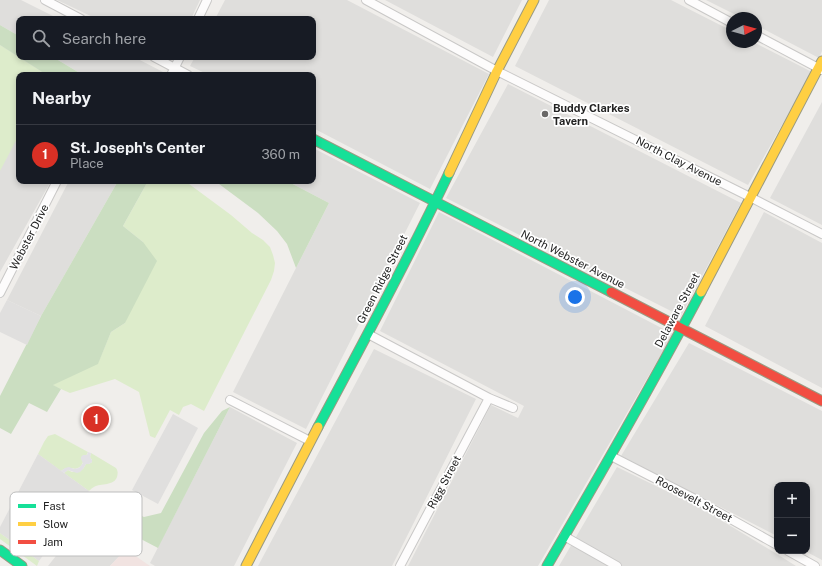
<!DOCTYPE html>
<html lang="en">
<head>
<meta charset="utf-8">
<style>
  :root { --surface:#171b24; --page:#20242c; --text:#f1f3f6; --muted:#9ea1a6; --line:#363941; --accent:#d93025 }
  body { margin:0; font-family:"Public Sans",sans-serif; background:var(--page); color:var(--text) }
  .controls { position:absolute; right:12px; bottom:12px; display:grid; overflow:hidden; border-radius:8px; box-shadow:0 2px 6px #0003 }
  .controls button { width:36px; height:36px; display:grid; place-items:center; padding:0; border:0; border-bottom:1px solid var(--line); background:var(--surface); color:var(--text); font:20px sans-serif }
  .compass { position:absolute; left:726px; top:12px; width:36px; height:36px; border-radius:50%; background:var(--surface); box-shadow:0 2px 6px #0003; rotate:84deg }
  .you { position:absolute; left:575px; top:297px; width:14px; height:14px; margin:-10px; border:3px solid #fff; border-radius:50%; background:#1a73e8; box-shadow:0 0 0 6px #1a73e833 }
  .badge { display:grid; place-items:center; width:26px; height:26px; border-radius:50%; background:var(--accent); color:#fff; font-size:13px; font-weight:700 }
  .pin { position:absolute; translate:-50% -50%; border:2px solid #fff; box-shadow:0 1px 4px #0006 }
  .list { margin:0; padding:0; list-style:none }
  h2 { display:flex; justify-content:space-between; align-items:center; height:52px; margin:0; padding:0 16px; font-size:17px }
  h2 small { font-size:13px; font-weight:400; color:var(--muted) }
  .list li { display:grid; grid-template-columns:26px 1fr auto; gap:12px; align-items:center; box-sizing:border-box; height:60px; padding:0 16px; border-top:1px solid var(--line) }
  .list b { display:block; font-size:15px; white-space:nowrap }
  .list p { margin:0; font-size:13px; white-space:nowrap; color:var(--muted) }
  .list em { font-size:13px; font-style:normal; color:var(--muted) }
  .icon { flex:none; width:22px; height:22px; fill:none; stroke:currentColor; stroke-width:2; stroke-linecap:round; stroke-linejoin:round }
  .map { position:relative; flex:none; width:822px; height:566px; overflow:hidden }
  .search { position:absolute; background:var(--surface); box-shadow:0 2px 6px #0003; left:16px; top:16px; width:300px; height:44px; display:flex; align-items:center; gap:10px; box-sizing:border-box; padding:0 14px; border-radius:8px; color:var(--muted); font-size:15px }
  .panel { position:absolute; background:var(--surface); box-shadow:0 2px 6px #0003; left:16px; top:72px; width:300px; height:112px; border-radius:8px }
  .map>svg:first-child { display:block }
</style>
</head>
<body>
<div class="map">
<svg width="822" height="566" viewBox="0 0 822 566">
  <rect width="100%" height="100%" fill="#f0eeeb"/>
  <path fill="#dfdedc" d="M0,0H21L59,19H19V36L0,25Z
    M57,0H200L191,19H97Z
    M225,0H347L489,74L430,189L313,128V75H209L190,66L195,57H313V19H215Z
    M385,0H522L493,57Z
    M549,0H671L732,31V42H753L812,72L748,185L515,66Z
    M706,0H822V51L819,58L756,25V18H742Z
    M0,45L48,75H19V181H51L0,272Z
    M53,57H134L165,73L164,75H83Z
    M508,84L741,203L681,316L446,198Z
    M822,102V225L770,198Z
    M313,148L420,203L306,429L233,392L329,203L287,181H313Z
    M69,181H118L41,316L7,300Z
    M439,212L673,334L538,566H408L491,405L518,418L524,406L380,331Z
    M764,212L822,243V388L705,326Z
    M689,343L822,411V560L805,551H807V485H777V536L621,456Z
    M374,349L476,399L392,566H258Z
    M230,407L297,443L234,566H155L150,563Z
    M617,467L701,508L772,551L796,566H559Z
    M85,519L126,549L110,566H48Z"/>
  <path fill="#f1e3e1" d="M126,549L134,555L150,566H110Z"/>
  <path fill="#ddeccb" d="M0,45L47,75H19V135L0,171Z
    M148,181H185L231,215L252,233L263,240L270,247L273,255L275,263L274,271L271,280L204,411L191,404L183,407L179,415L170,410L155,438L150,436L139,392L115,379L70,393L52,385L98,363L111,332L125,323L143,242L123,226Z
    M55,434L88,452L81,466C73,473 71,463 61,471L38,454L44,442L48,436Z
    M91,453L116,468C118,471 118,473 117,477C114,486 101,483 94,487C93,487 89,491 89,491L64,473L68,470L72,472L83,469L86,464H89L92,462V460L90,457Z
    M0,533L39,561L37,566L0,539Z"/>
  <path fill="#cbdec1" d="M0,25L19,36V57H53L83,75H47L0,45Z
    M118,181H148L123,226L143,242L157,261L125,323L111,332L98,364L53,385L61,389L47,412L29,403L11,434L0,428V396L41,316Z
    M215,181H287L329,203L296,268L287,244L277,231L258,213Z
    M230,407L158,548L91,513L96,504L112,502L144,517L161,513L204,433L222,411Z"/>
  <path fill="#e0dfde" d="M7,300L41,316L27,345L0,332V313Z
    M173,414L198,428L158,504L132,490Z
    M38,454L89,491L39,561L0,533V527Z"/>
  <path fill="#e2e1e5" d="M88,452L91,453L90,457L92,460V462L89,464H86L83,469L80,472L77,473L68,470L64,473L61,471L65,468L69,467L74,469L79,468L83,463L81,459V457L83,455H87Z"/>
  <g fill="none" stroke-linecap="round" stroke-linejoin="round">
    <defs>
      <path id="street" d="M45,0L81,19
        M366,0L497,71L750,197L822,234
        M689,0L732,23
        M198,19L207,0
        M756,35L822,70
        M154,57L188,75
        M171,75L180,57
        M0,293L57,181
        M368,334L489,398L513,408
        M230,400L310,441
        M611,456L695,499L777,545
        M564,536L617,566
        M788,551L815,566
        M400,566L489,398"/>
      <path id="fast" d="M313,139L611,292
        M318,427C363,343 408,259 449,173
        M0,550L22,566
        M547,566C600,475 652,385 701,292"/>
      <path id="slow" d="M449,173L497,71L534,0
        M701,292L822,61
        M246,566L318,427"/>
      <path id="jam" d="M611,292L822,401"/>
    </defs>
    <use href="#street" stroke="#c9c8c7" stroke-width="10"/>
    <use href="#fast" stroke="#999a82" stroke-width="11"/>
    <use href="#slow" stroke="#999a82" stroke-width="11"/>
    <use href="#jam" stroke="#999a82" stroke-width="11"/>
    <use href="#street" stroke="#fdfcfc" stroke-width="8"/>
    <use href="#fast" stroke="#16e098" stroke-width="9"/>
    <use href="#slow" stroke="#ffcf43" stroke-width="9"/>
    <use href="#jam" stroke="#f24e42" stroke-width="9"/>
  </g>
  <circle fill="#6a6968" stroke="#fff" stroke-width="1.5" cx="545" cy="114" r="4"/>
  <g text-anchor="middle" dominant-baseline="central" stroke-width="3.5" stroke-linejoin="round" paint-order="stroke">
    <g font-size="11" font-weight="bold" fill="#222" stroke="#fff" text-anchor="start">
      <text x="553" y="108">Buddy Clarkes<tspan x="553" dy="13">Tavern</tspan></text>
    </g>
    <g font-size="11" fill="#222" stroke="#fff">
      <text transform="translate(679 161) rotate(27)">North Clay Avenue</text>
      <text transform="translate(29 237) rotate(-63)">Webster Drive</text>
      <text transform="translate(573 259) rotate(27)">North Webster Avenue</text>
      <text transform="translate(382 279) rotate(-63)">Green Ridge Street</text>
      <text transform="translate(677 310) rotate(-62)">Delaware Street</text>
      <text transform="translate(444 482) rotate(-62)">Rigg Street</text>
      <text transform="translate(694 499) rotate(28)">Roosevelt Street</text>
    </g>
  </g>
  <rect x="10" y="492" width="132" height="64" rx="6" fill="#fff" stroke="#bdbdbd" stroke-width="1"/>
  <rect x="18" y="504" width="18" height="4" fill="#16e098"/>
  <rect x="18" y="522" width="18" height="4" fill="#ffcf43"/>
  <rect x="18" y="540" width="18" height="4" fill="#f24e42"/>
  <g font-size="11" fill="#222">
    <text x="43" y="510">Fast</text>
    <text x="43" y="528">Slow</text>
    <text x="43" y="546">Jam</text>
  </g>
</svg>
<div class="controls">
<button>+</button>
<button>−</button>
</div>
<svg class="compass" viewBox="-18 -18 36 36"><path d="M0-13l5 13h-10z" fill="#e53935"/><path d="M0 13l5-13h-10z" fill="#9ea1a6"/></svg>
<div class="you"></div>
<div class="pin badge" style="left:96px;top:419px">1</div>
<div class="search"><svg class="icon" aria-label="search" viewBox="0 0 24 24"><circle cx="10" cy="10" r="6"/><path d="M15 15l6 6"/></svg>Search here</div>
<section class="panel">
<h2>Nearby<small></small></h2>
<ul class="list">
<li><span class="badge">1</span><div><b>St. Joseph's Center</b><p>Place</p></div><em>360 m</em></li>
</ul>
</section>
</div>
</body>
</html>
